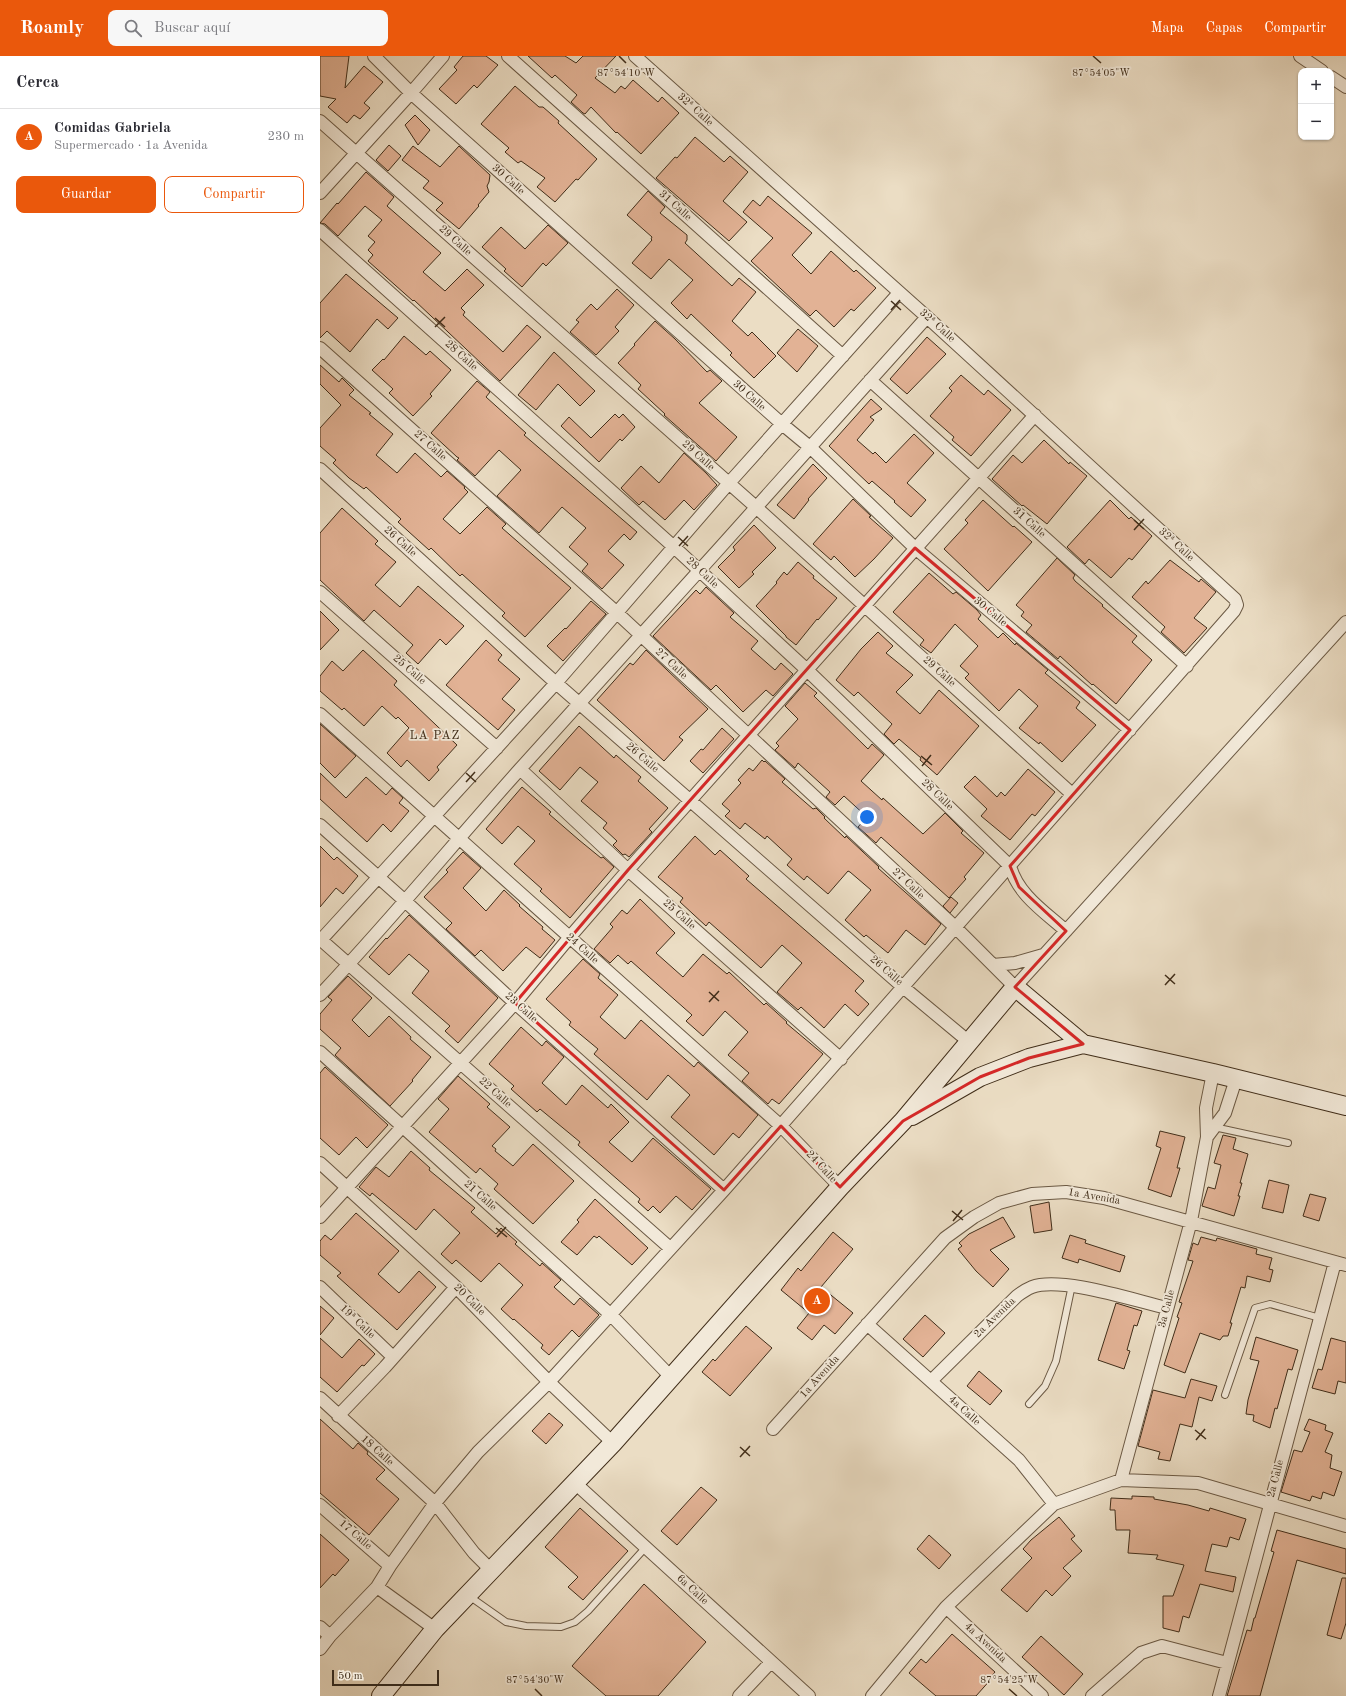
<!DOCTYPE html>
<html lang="es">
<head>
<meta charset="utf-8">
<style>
  :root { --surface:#fff; --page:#f7f7f7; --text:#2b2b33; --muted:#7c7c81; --line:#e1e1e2; --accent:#ea580c }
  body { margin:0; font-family:"Old Standard TT",serif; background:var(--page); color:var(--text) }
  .controls { position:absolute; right:12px; top:12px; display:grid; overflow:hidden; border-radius:8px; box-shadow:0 1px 3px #0004 }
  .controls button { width:36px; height:36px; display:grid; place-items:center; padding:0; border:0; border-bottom:1px solid var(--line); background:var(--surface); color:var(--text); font:20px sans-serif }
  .scale { position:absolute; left:12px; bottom:10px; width:107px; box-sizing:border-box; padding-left:4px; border:2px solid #402d19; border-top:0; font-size:11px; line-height:14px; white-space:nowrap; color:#402d19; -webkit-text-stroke:3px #f2e9d9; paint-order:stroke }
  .you { position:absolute; left:547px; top:761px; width:14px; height:14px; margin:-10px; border:3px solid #fff; border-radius:50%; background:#1a73e8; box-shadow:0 0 0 6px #1a73e833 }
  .badge { display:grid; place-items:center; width:26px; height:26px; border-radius:50%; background:var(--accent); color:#fff; font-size:13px; font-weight:700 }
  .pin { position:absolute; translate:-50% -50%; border:2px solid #fff; box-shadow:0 1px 4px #0006 }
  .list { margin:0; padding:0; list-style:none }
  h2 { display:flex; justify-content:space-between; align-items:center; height:52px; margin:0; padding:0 16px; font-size:17px }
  h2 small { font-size:13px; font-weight:400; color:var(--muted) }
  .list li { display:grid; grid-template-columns:26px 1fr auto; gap:12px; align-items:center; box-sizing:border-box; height:56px; padding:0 16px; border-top:1px solid var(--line) }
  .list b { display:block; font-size:15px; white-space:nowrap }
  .list p { margin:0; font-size:13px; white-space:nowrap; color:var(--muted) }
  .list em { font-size:13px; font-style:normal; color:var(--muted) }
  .actions { display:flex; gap:8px; padding:12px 16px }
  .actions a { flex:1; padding:9px 0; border:1px solid var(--accent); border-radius:8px; text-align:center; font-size:14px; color:var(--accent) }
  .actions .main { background:var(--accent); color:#fff }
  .icon { flex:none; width:22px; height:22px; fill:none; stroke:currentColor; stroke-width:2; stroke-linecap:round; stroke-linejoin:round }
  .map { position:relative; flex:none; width:1026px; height:1640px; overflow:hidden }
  header { display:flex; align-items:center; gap:24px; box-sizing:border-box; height:56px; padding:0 20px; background:var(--accent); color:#fff }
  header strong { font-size:19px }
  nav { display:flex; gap:22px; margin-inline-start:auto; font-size:14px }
  .search { width:280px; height:36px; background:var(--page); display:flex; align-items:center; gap:10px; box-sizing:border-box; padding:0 14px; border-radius:8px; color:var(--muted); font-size:15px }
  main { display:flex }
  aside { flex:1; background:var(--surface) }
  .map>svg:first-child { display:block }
</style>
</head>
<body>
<header>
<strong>Roamly</strong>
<div class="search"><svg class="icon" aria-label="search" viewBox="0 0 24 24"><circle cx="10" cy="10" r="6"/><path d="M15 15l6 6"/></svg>Buscar aquí</div>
<nav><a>Mapa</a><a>Capas</a><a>Compartir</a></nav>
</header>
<main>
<aside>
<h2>Cerca<small></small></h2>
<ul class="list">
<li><span class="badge">A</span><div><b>Comidas Gabriela</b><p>Supermercado · 1a Avenida</p></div><em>230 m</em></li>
</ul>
<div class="actions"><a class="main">Guardar</a><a>Compartir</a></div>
</aside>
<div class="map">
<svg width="1026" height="1640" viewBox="0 0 1026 1640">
  <rect width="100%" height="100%" fill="#ebddc4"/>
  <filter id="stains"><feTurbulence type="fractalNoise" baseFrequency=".005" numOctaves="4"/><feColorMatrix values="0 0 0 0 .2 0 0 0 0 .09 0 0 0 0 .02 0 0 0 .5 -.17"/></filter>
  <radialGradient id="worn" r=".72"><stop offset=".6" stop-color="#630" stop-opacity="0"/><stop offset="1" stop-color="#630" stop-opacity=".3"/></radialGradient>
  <path fill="#e2b295" stroke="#402d19" d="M0,0H29L25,32L44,10L63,26L44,47L50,52L40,63L34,59L27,67L8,51L16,43L0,40Z
    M143,0H166L178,9L157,32L154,29L136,48L119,33L137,14L134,11Z
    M208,0H245L256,7L263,0H296L275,22L295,37L301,30L305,33L313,24L338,46L342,41L359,57L321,98L297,76L296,77L271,51L265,58L263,57L251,46L257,39L235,19L232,22Z
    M195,30L219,51H223L239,65L238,67L277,103L258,124L256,123L235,146L217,131L225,122L201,105L198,107L185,96L189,92L161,68Z
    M95,59L110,74L98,89L85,69Z
    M375,81L404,106L410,100L428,116L403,145L427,166L409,185L336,122L355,101L357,102Z
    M69,89L81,100L68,115L56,104Z
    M93,90L120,111L139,90L170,119L169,126L167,130L169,136L158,149L159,150L139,173L116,154L123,147L103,132L109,125L82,104Z
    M46,116L74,141L67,150L121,197L103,216L125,235L147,213L164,229L141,252L145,256L143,259L183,296L207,269L221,281L180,325L94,244L93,245L48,205L53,199L48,194L55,186L48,180L62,164L45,150L18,180L5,168L0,167L17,147L18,148Z
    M328,135L345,151L340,157L367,179V184L365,187L412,230L419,222L436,236L412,265L428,280L432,276L456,300L434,322L410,299L412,297L371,258L367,263L351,247L373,224L349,203L331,223L312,207L332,184L331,183L332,181L307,159Z
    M448,140L492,177L472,199L491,218L511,195L534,216L536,214L556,232L534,255L531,253L514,271L496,254L490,260L431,205L453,182L423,156L433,144L440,150Z
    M228,169L248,187L226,210L223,207L202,231L184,215L186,213L162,191L181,171L205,193Z
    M26,218L78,262L68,273L57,263L30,296L7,275L0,282V247Z
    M297,233L314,249L295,271L299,275L276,299L250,276L259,266L256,264L271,248L277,254Z
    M335,265L355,283L387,316L390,314L402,325L379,347L417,381L396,405L344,359L345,358L318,333L321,329L298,307L315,289L314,288Z
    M478,273L498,290L477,316L457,297Z
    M84,280L106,299L110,295L131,314L110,338L112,340L93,360L69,337L73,333L52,314L63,303L64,304Z
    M607,281L626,298L587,338L570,323Z
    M234,296L275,335L260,350L238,328L216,354L198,339Z
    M0,309L19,326L22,322L34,334L29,339L51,357L49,358L73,378L56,399L77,417L95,397L121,421L127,415L145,431L144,432L148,436L123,463L140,478L167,451L186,468L182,472L251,532L205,581L182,560L185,557L142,518L140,520L111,492L109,494L78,466L81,463L46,431L44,433L29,422L13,407L16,404L0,390V372L21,349L0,328Z
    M641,319L664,339L668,334L691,354L651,400L632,384L634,381L610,360L632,335L629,332Z
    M157,325L170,336L166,341L206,377L204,379L317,476L310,484L304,478L288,495L304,509L282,533L262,515L268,508L249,491L266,472L242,451L219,477L177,440L201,414L179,394L155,420L137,404L139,402L137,401L111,377Z
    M551,343L562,353L550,361L554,364L537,384L553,398L555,396L566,407L594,378L614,397L587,427L606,444L591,461L574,446L575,445L552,425L549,428L509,390Z
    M295,358L299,362L303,358L315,371L302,385L300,383L279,406L241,370L249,361L271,382Z
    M724,384L749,408L750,406L767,420L727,468L703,449L702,450L672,423L693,399L702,407Z
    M364,397L386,417L397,429L374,454L364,444L345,464L323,445L319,449L301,432L321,410L339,427Z
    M493,408L507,422L488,443L489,444L474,463L457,449Z
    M533,443L551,460L549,461L573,482L554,503L535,521L514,500L511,504L493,488Z
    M663,444L693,471L694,470L712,486L668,535L624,493L648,467L645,464Z
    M790,444L809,463L811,461L832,480L812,504L809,502L791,522L769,503L765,508L747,491Z
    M22,452L58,485L55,488L76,506L55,529L80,551L98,530L144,570L126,589L120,583L98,608L86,597L93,589L54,554L44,565L0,524V477Z
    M434,469L456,492L432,516L434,518L419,532L398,511L415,494L413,491Z
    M737,502L755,519L753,522L755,525L783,549L782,550L817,580L812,586L832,604L796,648L773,628L772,629L740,600L738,603L706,576L712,569L701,560L704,556L696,549Z
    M850,504L879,526L881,523L896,536L874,562L887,572L864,597L841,576L845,571L812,541L826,525L828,528Z
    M478,506L494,520L493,522L517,542L498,564L497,563L476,589L466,581V580L436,550L457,527L456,526L464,516L467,519Z
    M609,517L633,538L636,536L657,554L661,559L658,563L678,582L683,577L695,589L696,587L728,614L725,617L760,646L756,652L776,669L742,706L720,686L719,688L699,672L718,650L699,633L679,655L645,622L649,618L640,610L658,590L635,568L611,597L600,589L604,584L573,556Z
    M386,531L414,557L410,561L438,585L431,593L455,614L461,607L473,618L453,640L446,634L423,656L396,629L391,634L333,580L376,534L380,538Z
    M271,545L286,558L243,605L227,590L245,572L246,573Z
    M0,555L19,574L0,594Z
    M558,576L573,590L566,597L593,619L576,636L600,658L619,634L659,670L617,719L600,704L601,702L579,683L574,688L564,678L572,668L538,636L534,640L516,624L541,593Z
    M166,584L182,599L178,604L200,623L182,643L195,654L178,674L126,629Z
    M43,594L77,625L74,629L137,689L117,711L119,714L109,725L87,704L81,711L67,697L89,672L78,661L76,663L62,650L44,670L24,652L22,654L0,635V620L12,605L23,615Z
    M326,594L388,653L359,681L363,684L344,705L277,644L310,607L313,609Z
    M485,627L497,637L494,640L548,693L552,688L564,699L541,725L562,744L563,742L603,778L625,757L643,775L641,777L664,797L644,821L646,823L629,842L561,781L556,787L538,771L547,761L524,740L515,749L506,741L510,736L478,707L475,712L455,694L459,690L456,687L478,663L465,650Z
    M0,668L36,700L15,722L0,707Z
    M259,670L294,702L296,699L321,721L318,725L348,752L329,773L332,776L309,801L305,798L303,799L293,789L297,785L283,772L287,767L261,745L278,726L260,711L240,734L219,715Z
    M402,672L414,683L383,717L370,705L381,693L383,694Z
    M442,704L444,706L445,705L465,723L462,726L493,753L496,752L505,761L504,762L525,782L526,780L559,811L558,812L621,868L605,889L586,874L568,897L546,879L544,881L525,864L551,834L530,816L528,815L508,838L487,820L484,824L467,809L472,803L447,780L445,783L425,767L420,773L405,760L410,755L402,748L421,727L418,724L429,712L433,715Z
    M708,713L735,736L715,760L712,758L690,784L661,760L667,753L644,731L655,720L677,741L681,736L685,740Z
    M0,717L26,742L46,721L66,739L72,732L83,742L79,747L89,755L71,776L63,768L47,786L0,743Z
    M202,731L231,756L229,758L259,784L281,802L283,801L294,811L250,862L220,835L222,833L194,808L215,785L198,770L182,788L166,773Z
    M375,780L395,799L400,794L429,820L426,823L544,925L535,935L549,948L538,960L525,948L504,972L481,951L478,954L457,936L482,907L462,889L441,912L389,866L386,870L360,846L363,842L338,821Z
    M0,790L14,804L17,801L38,820L23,838L16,832L0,851Z
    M143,796L161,812L143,832L166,855L184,834L200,849L199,850L223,871L222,873L235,884L220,902L206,891L183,915L161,894L155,900L126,873L132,867L104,841L128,816L126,814Z
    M631,841L638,847L630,857L623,850Z
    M320,843L355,877L336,897L363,921L383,898L407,918L409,916L444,949L446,947L467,966L466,967L503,998L459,1048L452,1043L448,1048L422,1025L429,1017L408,999L428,976L405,955L383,980L366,965L372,959L311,905L308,908L298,899L290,907L274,893L293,871L290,868L302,854L307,858Z
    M89,859L178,942L138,987L125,975L130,970L92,937L109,915L89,898L69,919L49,901L66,882L67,883Z
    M263,903L280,918L278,922L298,939L280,961L305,983L321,964L374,1011L378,1006L438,1059L419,1082L413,1077L394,1099L351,1061L370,1039L348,1019L327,1044L274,998L278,993L249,969L251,966L226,943Z
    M28,920L52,942L32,964L49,981L69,960L91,981L90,983L111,1001L92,1024L93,1025L70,1050L15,999L21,992L0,973V958L12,944L8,941Z
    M201,971L222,990L226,985L244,1001L222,1027L246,1049L262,1029L288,1052L291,1048L309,1066L289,1086L312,1106L333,1082L391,1133L372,1154L356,1140L340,1157L333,1150L328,1155L318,1146L320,1143L258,1089L260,1086L220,1053L217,1056L191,1033L194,1030L169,1008Z
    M5,1011L68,1069L47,1092L36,1081L19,1099L0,1082V1017Z
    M138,1020L170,1048L167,1051L190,1071L172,1090L176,1093L175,1095L193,1110L213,1088L254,1125L213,1168L174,1133L178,1128L160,1112L156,1117L109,1076L129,1053L118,1043Z
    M840,1075L865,1081L857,1112H860L851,1141L828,1133L841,1092L836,1090Z
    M903,1079L916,1082L913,1093L928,1098L920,1127H922L918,1140H920L914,1160L882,1150L888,1131L895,1133L901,1109L894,1107Z
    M91,1095L110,1112L109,1114L155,1152L151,1156L176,1178L181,1172L197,1186L195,1188L220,1210L222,1207L241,1224L234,1231L254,1249L260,1242L279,1259L259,1281L252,1274L229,1299L221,1292L223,1289L194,1263L193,1264L181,1253L203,1229L179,1207L161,1226L136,1204L132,1208L121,1198L140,1177L114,1153L96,1174L52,1137L50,1140L39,1131L56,1111L69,1121Z
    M949,1124L969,1129L963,1157L942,1152Z
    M990,1138L1006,1142L999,1165L983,1160Z
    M275,1143L328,1192L312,1209L279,1180L277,1182L274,1180L257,1199L241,1186L259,1166L257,1164Z
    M729,1146L732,1174L714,1177L710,1150Z
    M36,1157L79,1195L58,1218L79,1237L99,1215L116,1231L77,1274L17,1220L21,1217L0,1199V1185L5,1179L11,1184Z
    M683,1161L695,1181L670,1194L689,1213L673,1231L656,1215L638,1193L642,1190L639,1187L649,1178Z
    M513,1176L533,1193L501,1231L533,1257L515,1278L504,1269L492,1284L477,1272L489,1257L461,1234L478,1212L481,1215Z
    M750,1179L766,1184L765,1187L805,1200L800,1216L759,1203L758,1207L742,1202Z
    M881,1181L896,1185L897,1182L937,1193L936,1198L952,1202L949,1213L953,1214L950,1226L927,1220L925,1232L921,1231L910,1267H912L908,1280H903L900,1284L880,1277L865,1317L844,1309L859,1262L857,1261L862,1247L859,1246L873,1205L868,1204L873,1187L878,1189Z
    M796,1247L822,1255L817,1270L814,1269L807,1294L810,1295L804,1313L778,1304Z
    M0,1250L14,1262L0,1279Z
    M605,1259L625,1277L603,1301L583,1283Z
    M426,1270L452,1292L410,1340L382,1316L393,1303L395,1305Z
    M936,1281L978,1294L972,1314L968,1313L957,1353L955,1352L950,1372L933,1365L934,1359L926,1358L928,1344L939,1305L930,1303Z
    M0,1282L22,1302L39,1283L55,1298L44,1310L42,1309L17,1336L0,1321Z
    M1011,1282L1026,1286V1327L1018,1325L1015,1338L992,1332L998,1313L1002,1314Z
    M659,1315L682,1335L670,1349L647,1330Z
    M871,1323L897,1330L892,1345L879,1341L872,1371L860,1368L850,1405L838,1403L840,1396L818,1390L833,1334L865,1342Z
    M229,1357L243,1369L226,1388L212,1375Z
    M0,1363L33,1393L38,1387L48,1396L47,1398L65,1414L56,1423L79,1443L49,1479L0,1437Z
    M989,1363L1006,1369L1005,1374L1013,1377L1005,1396L1012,1399L1010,1412L1022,1416L1014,1440L1003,1436L1001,1443L992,1440L990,1445L961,1436L974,1394L982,1396L990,1376L984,1374Z
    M381,1431L397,1444L357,1489L341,1475Z
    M812,1440L834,1441V1443L868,1449L889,1455L890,1452L926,1463L919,1484L910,1481L907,1491L892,1488L885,1515L916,1521L913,1536L880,1528L869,1562L863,1560L859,1576L843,1572V1540H853L864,1509L836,1503L838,1499L808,1497L810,1474H796L795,1454H790L791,1442L812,1443Z
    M260,1452L308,1495L263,1544L248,1531L258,1521L225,1491Z
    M739,1461L755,1480L751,1483L762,1495L743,1512L751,1520L732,1540L726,1534L707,1556L681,1534L712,1502L703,1493L711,1484Z
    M957,1474L1026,1493V1518L977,1504L940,1640H907L927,1574L931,1575L934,1562H935L954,1496L951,1495Z
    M0,1478L29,1504L15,1520L13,1518L0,1532Z
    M609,1479L631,1499L619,1513L597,1493Z
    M1022,1522H1026V1567L1021,1583L1007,1579Z
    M324,1528L386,1586L338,1640H286L252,1610Z
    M632,1578L675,1616L671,1621L672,1622L656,1640H616L589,1617L601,1603L606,1607Z
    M721,1580L763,1618L744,1639L702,1601Z"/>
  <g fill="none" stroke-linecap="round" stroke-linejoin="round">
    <defs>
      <path id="lane" d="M894,1071L968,1087
        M905,1339L935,1252L950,1248L1000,1262
        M709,1348L725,1330L736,1305L752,1229
        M149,1540L186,1566L206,1570L241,1571L255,1566L268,1555L326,1491"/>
      <path id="street" d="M54,0L91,37L462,368L491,392L595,492L810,674
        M188,0L523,300
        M980,0L1002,15
        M1011,21L1026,31
        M0,65L437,452L752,738
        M0,137L91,37L123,0
        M0,174L354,491L487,614L690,810C698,839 725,856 746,875
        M0,292L296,556L635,871L695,931L1026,566
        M550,324L867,610
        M0,413L236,627L583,931L648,985
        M0,536L177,692
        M0,658L461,1070L520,1131
        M200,713L308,814L521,1003
        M0,769L85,845L195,947L404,1134
        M0,883L350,1192
        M0,885L236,627L409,427L579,237
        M673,909L695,907L723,899
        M0,939C69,866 133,788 200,713C336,562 472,413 607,261
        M0,996L291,1259L351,1321
        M887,1081L905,1057L916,1023
        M0,1107L136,1231L229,1326L293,1387
        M0,1161L195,947L249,882L308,814L715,359
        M0,1231L73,1301
        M547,1268L699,1404L734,1448
        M611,1325L697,1240C701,1237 707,1233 712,1231C741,1220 816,1245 847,1252
        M0,1342L115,1447L154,1497L171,1514
        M18,1360L65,1311L136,1231
        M453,1373L625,1182L654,1161L679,1147L712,1138L746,1136L784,1142L1026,1209
        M801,1424L871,1165L887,1081L886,1052L893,1017
        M255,1427L489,1640
        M0,1449L70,1510
        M57,1531L115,1573
        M626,1551L722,1640
        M0,1571L10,1580
        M0,1593L10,1580L57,1531L70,1510L115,1447L158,1396L229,1326L404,1134L914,555L917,549L915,543L607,261L315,0
        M419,1640L451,1606
        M552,1640L626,1551L734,1448L801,1424L878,1427L1026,1470
        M772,1640L821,1597L842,1590L907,1607
        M899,1640L1015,1206"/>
      <path id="secondary" d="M592,1060L660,1021L709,1002L763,988
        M61,1640L115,1573L293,1387L520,1131L583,1065L695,931L763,988L893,1017L1026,1050"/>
    </defs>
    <use href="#lane" stroke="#6b5944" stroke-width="8"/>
    <use href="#street" stroke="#6b5944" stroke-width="14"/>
    <use href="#secondary" stroke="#402d19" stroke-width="20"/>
    <use href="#lane" stroke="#f2e9d9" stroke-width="6"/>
    <use href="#street" stroke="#f2e9d9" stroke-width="12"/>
    <use href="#secondary" stroke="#f2e9d9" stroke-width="18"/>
  </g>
  <path fill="none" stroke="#d62828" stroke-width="3" stroke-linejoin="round" d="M595,492L810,674L690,810L699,831L746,875L695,931L763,988L709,1002L660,1021L583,1065L520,1131L461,1070L404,1134L195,947L308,814Z"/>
  <path fill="none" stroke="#402d19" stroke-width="1.5" d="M299,0L306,7M773,0L781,7M571,245L581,254M571,254L580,244M115,262L125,271M115,271L125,261M814,464L824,473M814,474L824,463M358,481L368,490M359,490L368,480M601,700L612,709M602,710L611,699M146,717L156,726M146,726L155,716M845,919L855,928M845,929L855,918M389,936L399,945M389,946L399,935M632,1155L643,1164M633,1165L642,1154M176,1172L187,1181M177,1181L186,1171M875,1374L886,1383M876,1384L885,1373M420,1391L430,1400M420,1401L430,1390M215,1633L222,1640M689,1633L697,1640"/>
  <g text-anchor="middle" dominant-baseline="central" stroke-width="3.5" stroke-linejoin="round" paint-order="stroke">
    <g font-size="11" fill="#402d19" stroke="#f2e9d9">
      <text transform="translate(375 54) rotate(42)">32ª Calle</text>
      <text transform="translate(188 124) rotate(42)">30 Calle</text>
      <text transform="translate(355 150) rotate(42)">31 Calle</text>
      <text transform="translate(135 185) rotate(42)">29 Calle</text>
      <text transform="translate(617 270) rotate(42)">32ª Calle</text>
      <text transform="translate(141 300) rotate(42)">28 Calle</text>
      <text transform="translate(429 340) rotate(42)">30 Calle</text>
      <text transform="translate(110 390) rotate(42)">27 Calle</text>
      <text transform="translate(378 400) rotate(42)">29 Calle</text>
      <text transform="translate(709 467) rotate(42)">31 Calle</text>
      <text transform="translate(80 486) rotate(42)">26 Calle</text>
      <text transform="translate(856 489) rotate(43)">32ª Calle</text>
      <text transform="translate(382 517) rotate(43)">28 Calle</text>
      <text transform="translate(670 556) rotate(40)">30 Calle</text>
      <text transform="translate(351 608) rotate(43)">27 Calle</text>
      <text transform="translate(89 614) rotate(41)">25 Calle</text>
      <text transform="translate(619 616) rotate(42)">29 Calle</text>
      <text transform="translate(322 702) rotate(41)">26 Calle</text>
      <text transform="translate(617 739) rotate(44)">28 Calle</text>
      <text transform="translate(588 828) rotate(43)">27 Calle</text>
      <text transform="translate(359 859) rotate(42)">25 Calle</text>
      <text transform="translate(262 893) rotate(42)">24 Calle</text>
      <text transform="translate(566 915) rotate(41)">26 Calle</text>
      <text transform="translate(201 952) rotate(42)">23 Calle</text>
      <text transform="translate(175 1037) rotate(42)">22 Calle</text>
      <text transform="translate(501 1111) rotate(47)">24 Calle</text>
      <text transform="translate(160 1140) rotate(42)">21 Calle</text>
      <text transform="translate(774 1141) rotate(10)">1a Avenida</text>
      <text transform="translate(149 1244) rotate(45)">20 Calle</text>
      <text transform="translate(847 1253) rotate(-75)">3a Calle</text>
      <text transform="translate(675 1262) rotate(-44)">2a Avenida</text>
      <text transform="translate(37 1266) rotate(44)">19ª Calle</text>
      <text transform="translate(500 1321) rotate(-48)">1a Avenida</text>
      <text transform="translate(644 1355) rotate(42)">4a Calle</text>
      <text transform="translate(57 1395) rotate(42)">18 Calle</text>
      <text transform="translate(956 1423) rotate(-75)">2a Calle</text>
      <text transform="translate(35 1479) rotate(41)">17 Calle</text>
      <text transform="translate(372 1534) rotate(43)">6a Calle</text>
      <text transform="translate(665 1587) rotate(43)">4a Avenida</text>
    </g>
    <g font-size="12" letter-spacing="1" fill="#402d19" stroke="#f2e9d9">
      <text x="115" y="680">LA PAZ</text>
    </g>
  </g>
  <g font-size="10" text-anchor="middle" fill="#402d19" stroke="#f2e9d9" stroke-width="3.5" stroke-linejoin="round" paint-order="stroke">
    <text x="306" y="20">87°54'10"W</text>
    <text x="781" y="20">87°54'05"W</text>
    <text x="215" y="1627">87°54'30"W</text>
    <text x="689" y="1627">87°54'25"W</text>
  </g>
  <rect width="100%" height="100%" filter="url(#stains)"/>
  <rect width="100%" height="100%" fill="url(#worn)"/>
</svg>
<div class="controls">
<button>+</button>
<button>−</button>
</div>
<div class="scale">50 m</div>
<div class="you"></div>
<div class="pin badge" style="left:497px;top:1245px">A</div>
</div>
</main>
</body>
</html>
